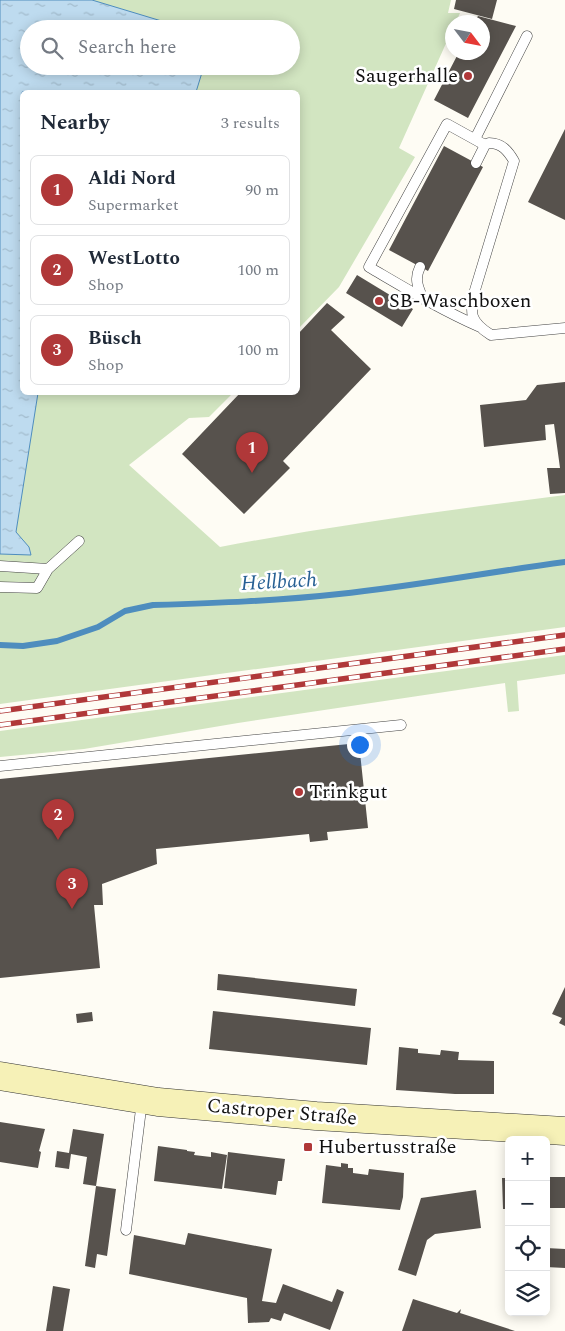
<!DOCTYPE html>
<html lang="en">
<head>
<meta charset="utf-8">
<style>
  :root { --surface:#fff; --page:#f6f6f7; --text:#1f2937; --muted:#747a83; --line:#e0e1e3; --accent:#b03839 }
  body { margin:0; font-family:Spectral,serif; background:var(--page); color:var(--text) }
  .controls { position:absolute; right:15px; bottom:15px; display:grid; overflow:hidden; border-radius:8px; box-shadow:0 2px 12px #0003 }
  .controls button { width:45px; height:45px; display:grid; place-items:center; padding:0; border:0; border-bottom:1px solid var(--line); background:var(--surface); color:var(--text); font:25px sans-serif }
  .compass { position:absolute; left:445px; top:15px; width:45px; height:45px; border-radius:50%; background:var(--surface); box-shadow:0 2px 12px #0003; rotate:122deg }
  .you { position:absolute; left:359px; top:744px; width:18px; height:18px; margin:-12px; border:4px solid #fff; border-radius:50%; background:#1a73e8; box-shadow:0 0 0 8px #1a73e833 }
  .badge { display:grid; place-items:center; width:32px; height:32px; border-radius:50%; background:var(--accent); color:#fff; font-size:16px; font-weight:700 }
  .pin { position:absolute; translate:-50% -41px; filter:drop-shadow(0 1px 2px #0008) }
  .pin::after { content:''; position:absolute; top:26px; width:18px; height:15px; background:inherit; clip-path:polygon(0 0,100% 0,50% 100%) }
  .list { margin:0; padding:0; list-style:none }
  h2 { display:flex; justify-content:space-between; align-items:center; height:65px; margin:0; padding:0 20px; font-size:21px }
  h2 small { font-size:16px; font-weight:400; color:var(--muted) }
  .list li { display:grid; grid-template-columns:32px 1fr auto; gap:15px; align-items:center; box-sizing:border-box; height:70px; margin:0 10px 10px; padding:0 10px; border:1px solid var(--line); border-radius:8px }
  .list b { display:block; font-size:19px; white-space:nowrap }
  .list p { margin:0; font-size:16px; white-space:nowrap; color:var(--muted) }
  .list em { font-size:16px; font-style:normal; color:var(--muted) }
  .icon { flex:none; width:28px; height:28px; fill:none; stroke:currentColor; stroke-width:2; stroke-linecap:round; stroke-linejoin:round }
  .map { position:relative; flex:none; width:565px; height:1331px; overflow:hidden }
  .search { position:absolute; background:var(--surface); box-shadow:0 2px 12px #0003; left:20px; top:20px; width:280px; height:55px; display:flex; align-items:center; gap:12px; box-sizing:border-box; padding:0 18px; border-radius:28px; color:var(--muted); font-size:19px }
  .panel { position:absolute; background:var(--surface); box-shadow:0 2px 12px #0003; left:20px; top:90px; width:280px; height:305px; border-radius:8px }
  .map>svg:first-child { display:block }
</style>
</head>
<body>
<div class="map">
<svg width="565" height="1331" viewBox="0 0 565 1331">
  <defs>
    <pattern id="water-ripples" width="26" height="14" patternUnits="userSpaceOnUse" patternTransform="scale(1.25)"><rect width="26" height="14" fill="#bedbef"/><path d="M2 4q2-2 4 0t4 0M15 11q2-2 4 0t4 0" fill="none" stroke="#a2bbcc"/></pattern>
  </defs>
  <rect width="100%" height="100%" fill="#fefcf4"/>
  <path fill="#d2e5c1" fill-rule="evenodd" d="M0,0H451L448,13H460L456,22H452V30L399,148L415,157L339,287L298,329V92H22V392L233,393L209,417L189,418L129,465L220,547C335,525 450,510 565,495V627L0,704ZM29,29H291V66H29Z
    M565,655V674L517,681L519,711L508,712L505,683L238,723L84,749L0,757V731Z"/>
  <path fill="url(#water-ripples)" stroke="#4e8dbe" d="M0,0H92L188,29H29V66H204L196,92H22V392L38,393L16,532L29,547L31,555L0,554Z"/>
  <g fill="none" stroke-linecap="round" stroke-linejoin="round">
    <path stroke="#4e8dbe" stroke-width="6" d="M0,645L23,646L57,641L98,627L125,611L153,605C215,603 277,601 339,594C415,586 489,572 565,562"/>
  </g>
  <path fill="#57524d" d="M456,0H497L492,19L454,9Z
    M478,16L516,26L468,118L434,100L459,52H482V22H474Z
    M565,129V220L528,202Z
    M444,146L483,167L428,271L389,250Z
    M357,275L413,309L402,327L346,293Z
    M327,303L345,317L331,330L371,369L283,461L290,468L244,514L182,454L241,392H298V334Z
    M565,382V493L550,494L547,468H560L554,424L545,425L546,440L484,447L480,405L526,400L537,385Z
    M359,743L368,828L327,832L328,840L310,842L309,834L156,849L157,864L102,884L103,905H94L100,968L0,978V779Z
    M218,974L357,989L355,1006L217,990Z
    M565,987V1026L559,1023L562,1018L552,1014Z
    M213,1011L371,1028L367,1065L209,1049Z
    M92,1012L93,1021L77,1023L76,1014Z
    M399,1047L418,1049V1053L440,1055L441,1050L459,1052L458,1060L494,1061V1094H455L396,1090Z
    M0,1122L45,1129L39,1151L41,1152L38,1168L0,1162Z
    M73,1129L104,1134L96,1186L83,1184L87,1157L71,1154L69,1169L55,1167L57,1151L69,1153Z
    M158,1146L187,1150V1151L195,1152L194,1155L211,1157V1152L227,1155L222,1189L154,1181Z
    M228,1152L285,1159L282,1181H278L276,1195L224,1188Z
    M341,1163L348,1164V1168H353V1173L368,1175L369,1169L404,1173L403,1197L400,1210L322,1203L326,1165L341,1167Z
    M546,1177H565V1208H546Z
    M502,1178H509V1209H503Z
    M96,1186L116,1189L107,1256L97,1254L95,1268L85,1266Z
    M476,1190L481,1228L435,1234L427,1240L416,1276L398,1270L421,1198Z
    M188,1233L272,1249L262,1301L276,1303L283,1284L332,1302L337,1289L344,1292L330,1330L284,1313L281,1321L271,1318L269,1322L248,1323L247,1298L129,1274L134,1235L185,1245Z
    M546,1248L565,1249V1268L546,1267Z
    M53,1286L70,1289L63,1331H46Z
    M413,1299L457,1313L461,1309L460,1313L515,1331H402Z"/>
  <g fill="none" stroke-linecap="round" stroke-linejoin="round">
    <defs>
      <path id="lane" d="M475,139L527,36
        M476,163L485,145L489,143C502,143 508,151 514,161L475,290C470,314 469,321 491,335L565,328
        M420,267C414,279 418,287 423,299
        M480,327C441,310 405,288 369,267L447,124L485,145
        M0,566L48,569
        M0,587L37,588L48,569L79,541
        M0,766L401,725
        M126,1230L142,1101"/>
      <path id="secondary" d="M0,1076L158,1102L316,1116L565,1131"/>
    </defs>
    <use href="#lane" stroke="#434343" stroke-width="11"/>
    <use href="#secondary" stroke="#323232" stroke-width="29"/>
    <use href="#lane" stroke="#fff" stroke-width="10"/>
    <use href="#secondary" stroke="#f6f1b7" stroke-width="28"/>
    <defs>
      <path id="rail" d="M0,711L565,635
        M0,725L565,649"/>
    </defs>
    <use href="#rail" stroke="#b03839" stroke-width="5.5"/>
    <use href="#rail" stroke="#fff" stroke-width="4" stroke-dasharray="11" stroke-linecap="butt"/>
  </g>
  <g fill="#b03839" stroke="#fff" stroke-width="2">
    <circle cx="468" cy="76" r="5"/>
    <circle cx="379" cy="301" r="5"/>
    <circle cx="299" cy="792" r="5"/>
    <rect x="303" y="1142" width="10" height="10" rx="2.5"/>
  </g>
  <g text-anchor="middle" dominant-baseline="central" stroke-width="5" stroke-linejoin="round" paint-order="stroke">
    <g font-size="20" fill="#101010" stroke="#fff" text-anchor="start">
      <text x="458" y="76" text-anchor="end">Saugerhalle</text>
      <text x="389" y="301">SB-Waschboxen</text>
      <text x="309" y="792">Trinkgut</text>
      <text x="318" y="1147">Hubertusstraße</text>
    </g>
    <g font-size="20" fill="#101010" stroke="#fff">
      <text transform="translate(282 1112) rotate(5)">Castroper Straße</text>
    </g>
    <g font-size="21" font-style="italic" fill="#276094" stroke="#fff">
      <text transform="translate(279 582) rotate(-3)">Hellbach</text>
    </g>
  </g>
</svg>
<div class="controls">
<button>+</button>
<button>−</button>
<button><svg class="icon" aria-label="locate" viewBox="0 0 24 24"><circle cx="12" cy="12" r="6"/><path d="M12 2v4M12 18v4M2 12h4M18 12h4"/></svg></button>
<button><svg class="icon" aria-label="layers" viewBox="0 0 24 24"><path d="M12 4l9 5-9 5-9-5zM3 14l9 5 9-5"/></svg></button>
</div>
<svg class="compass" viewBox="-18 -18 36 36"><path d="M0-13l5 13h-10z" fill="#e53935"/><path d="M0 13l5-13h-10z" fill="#747a83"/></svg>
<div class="you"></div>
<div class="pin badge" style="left:252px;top:473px">1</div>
<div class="pin badge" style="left:58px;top:840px">2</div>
<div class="pin badge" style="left:72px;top:909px">3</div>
<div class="search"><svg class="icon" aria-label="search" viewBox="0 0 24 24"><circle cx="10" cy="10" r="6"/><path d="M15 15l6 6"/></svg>Search here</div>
<section class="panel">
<h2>Nearby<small>3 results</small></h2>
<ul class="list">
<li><span class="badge">1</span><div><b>Aldi Nord</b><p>Supermarket</p></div><em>90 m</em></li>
<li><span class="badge">2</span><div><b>WestLotto</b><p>Shop</p></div><em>100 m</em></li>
<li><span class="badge">3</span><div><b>Büsch</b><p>Shop</p></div><em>100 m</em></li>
</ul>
</section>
</div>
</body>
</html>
